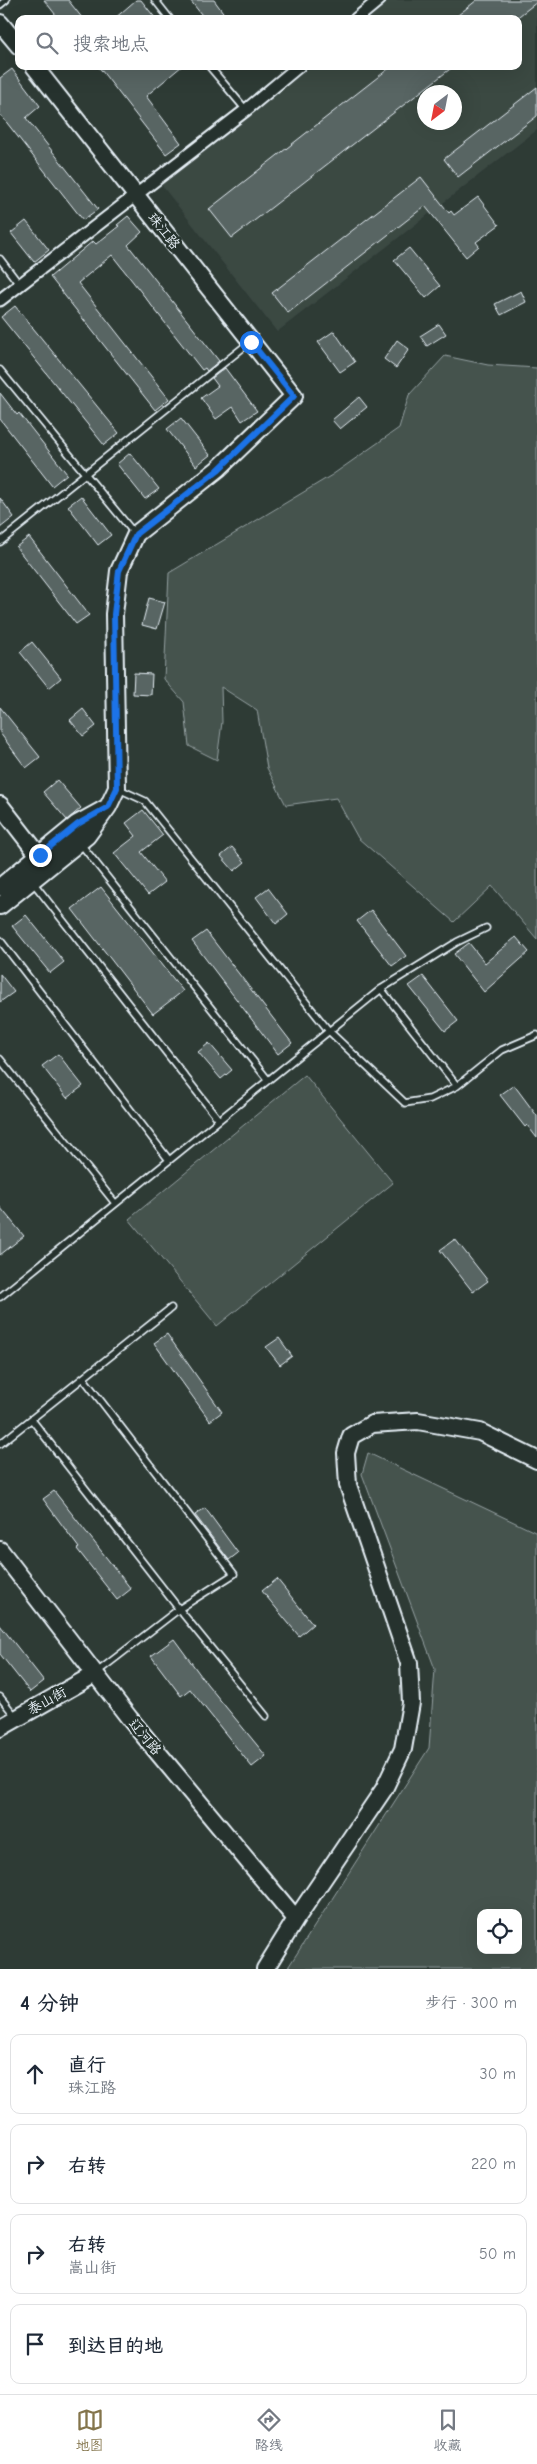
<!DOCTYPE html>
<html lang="zh">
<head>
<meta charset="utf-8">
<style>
  :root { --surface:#fff; --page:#f2f2f3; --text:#1f2937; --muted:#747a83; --line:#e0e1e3; --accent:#84754c }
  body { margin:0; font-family:"Comic Neue","LXGW WenKai TC",sans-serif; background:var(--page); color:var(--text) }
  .controls { position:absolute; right:15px; bottom:15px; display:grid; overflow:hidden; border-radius:10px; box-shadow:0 5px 20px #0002 }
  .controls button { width:45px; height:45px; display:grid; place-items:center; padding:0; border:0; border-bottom:1px solid var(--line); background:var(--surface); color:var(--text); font:25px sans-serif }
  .compass { position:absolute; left:417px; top:85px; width:45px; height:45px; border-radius:50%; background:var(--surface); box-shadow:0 5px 20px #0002; rotate:212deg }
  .stop { position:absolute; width:15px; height:15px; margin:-11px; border:4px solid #1a73e8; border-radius:50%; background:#fff }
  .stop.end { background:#1a73e8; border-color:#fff; box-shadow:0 1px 5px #0008 }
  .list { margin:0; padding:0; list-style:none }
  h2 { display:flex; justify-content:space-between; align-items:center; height:65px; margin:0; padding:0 20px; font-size:21px }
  h2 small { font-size:16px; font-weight:400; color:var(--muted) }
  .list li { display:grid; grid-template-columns:32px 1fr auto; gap:15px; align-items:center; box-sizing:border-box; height:80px; margin:0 10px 10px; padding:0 10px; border:1px solid var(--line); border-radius:10px }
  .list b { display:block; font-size:19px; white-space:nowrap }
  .list p { margin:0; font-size:16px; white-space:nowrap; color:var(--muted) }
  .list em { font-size:16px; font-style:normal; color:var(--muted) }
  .icon { flex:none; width:28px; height:28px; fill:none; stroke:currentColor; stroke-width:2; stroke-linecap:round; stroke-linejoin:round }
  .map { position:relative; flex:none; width:537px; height:1969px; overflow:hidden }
  .search { position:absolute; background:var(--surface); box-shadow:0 5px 20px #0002; left:15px; right:15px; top:15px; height:55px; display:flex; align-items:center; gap:12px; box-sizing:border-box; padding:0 18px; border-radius:10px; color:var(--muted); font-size:19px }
  .sheet { height:425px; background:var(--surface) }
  nav { display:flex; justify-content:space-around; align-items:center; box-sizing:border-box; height:70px; border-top:1px solid var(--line); background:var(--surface); font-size:14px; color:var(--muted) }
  nav a { display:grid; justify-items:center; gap:2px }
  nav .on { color:var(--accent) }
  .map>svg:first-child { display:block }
</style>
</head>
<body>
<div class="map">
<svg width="537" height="1969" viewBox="0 0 537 1969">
  <rect width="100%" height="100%" fill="#2e3b35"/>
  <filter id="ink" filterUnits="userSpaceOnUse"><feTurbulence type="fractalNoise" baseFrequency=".02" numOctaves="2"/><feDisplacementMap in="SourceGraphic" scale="10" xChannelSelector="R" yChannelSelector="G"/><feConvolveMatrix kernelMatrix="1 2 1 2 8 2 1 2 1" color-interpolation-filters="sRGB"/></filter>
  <g filter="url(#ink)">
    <path fill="#3b4843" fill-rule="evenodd" d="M386,0H537V130L277,332L156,178L301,66H518V19H362ZM424,92H454V122H424Z"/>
    <path fill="#45524e" stroke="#96a2a3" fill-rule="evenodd" d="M445,356L488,365L537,368V939L492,886L454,922L358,838L336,798L286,805L267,768L257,710L221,687L222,722L217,760L189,746L184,702L164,679L169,573L332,475L399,428L409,395Z
      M305,1075L393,1183L217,1326L129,1219Z
      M368,1453L537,1533V1969H287L429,1748L435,1669L362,1474ZM481,1913H518V1950H481Z"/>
    <path fill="#596563" stroke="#e8f1f8" d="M44,0H68L83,19H59Z
      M136,0H141L156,19H114Z
      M190,0H214L228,19H205Z
      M477,0H537V2L515,19H453Z
      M98,66H182L146,96L181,143L166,154Z
      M392,66H454L232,238L209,209Z
      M12,69L40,106L26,118L98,209L83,220L0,114V78Z
      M537,87V116L458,177L444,159Z
      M421,177L449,213L451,211L454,215L478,197L499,225L476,242L479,246L466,257L425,206L288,313L272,293Z
      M128,216L142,232L128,245L219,361L207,371L205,368L202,370L112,255L78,283L169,399L155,410L50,277L93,241L96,244L119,226L117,225Z
      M26,221L49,250L34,262L11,233Z
      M409,248L440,286L426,298L394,260Z
      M521,291L526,302L501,315L495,304Z
      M15,306L119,433L104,445L1,317Z
      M439,324L446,334L427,346L420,336Z
      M334,331L355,362L340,372L318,342Z
      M397,340L409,349L396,368L384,359Z
      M225,368L257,411L242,421L233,407L216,419L201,398L218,386L212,378Z
      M0,393L17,415L19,413L67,474L52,486L0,419Z
      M359,397L367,407L340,429L332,420Z
      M181,418L210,455L196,466L167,429Z
      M130,453L159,489L145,499L117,464Z
      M81,496L111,535L98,545L68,506Z
      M0,498L14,517L0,528Z
      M29,537L89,615L76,624L16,547Z
      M149,598L165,602L157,629L142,625Z
      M32,642L61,678L49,688L20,652Z
      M134,673L152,674L151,695L133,694Z
      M0,707L40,757L26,768L0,733Z
      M83,709L96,726L83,736L70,720Z
      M57,780L81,808L67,820L43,792Z
      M143,810L163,835L141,852L165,882L148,895L114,853L136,836L126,823Z
      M232,847L245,862L234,871L221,856Z
      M101,887L183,991L153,1014L72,909Z
      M268,888L288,914L276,924L256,897Z
      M371,910L406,956L392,966L357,921Z
      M26,915L64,962L50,973L12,926Z
      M206,931L292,1043L278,1054L192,941Z
      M516,937L529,952L484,992L454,954L469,943L485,963Z
      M0,974L14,992L0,1002Z
      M423,976L458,1021L445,1031L409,986Z
      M209,1043L232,1070L221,1079L198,1052Z
      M58,1054L83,1086L67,1098L42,1066Z
      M514,1085L537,1116V1138L527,1125L525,1127L500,1095Z
      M0,1207L24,1236L0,1255Z
      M455,1239L488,1281L473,1292L440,1250Z
      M167,1334L222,1412L210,1421L154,1343Z
      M279,1338L292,1356L280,1365L266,1347Z
      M54,1491L131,1589L117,1600L77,1549L79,1548L43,1499Z
      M205,1508L238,1553L229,1560L195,1515Z
      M277,1579L313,1624L299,1636L262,1591Z
      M0,1625L44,1681L30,1692L0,1654Z
      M174,1639L207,1684L266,1756L252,1767L190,1689L181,1696L151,1656Z"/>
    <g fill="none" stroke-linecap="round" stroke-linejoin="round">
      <defs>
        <path id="lane" d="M155,0L170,19
          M0,5L6,0
          M209,66L246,110
          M0,259L19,284
          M0,370L134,533
          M0,542L250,342
          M119,789L145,801L329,1031L405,1103L430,1099L457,1086L502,1050L537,1035
          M80,843L268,1080
          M32,881L219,1120
          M0,940L169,1160
          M381,989L457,942L486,928
          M0,1059L115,1203
          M0,1297L381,989L457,1086
          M84,1379L234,1574L179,1609L96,1673
          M32,1420L179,1609L266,1716
          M0,1444L171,1308
          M0,1697L16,1717"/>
        <path id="street" d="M356,19L379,0
          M0,300L246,110L299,66"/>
        <path id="secondary" d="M0,23L19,46
          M34,66L294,396L218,469L136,534L119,571L114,614L117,788L108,807
          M0,805L45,863
          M0,887L77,824L108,807L87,836L0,906
          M0,1550L130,1719L296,1919
          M0,1728L95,1674
          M265,1969L296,1919L384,1789L403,1749L411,1703L409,1663L348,1485L346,1453L351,1436L372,1424L418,1421L480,1432L537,1460"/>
      </defs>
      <use href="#lane" stroke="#e8f1f8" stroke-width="9"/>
      <use href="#street" stroke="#e8f1f8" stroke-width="15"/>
      <use href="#secondary" stroke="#e8f1f8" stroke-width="20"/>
      <use href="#lane" stroke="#26332d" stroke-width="5.5"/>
      <use href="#street" stroke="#26332d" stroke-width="11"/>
      <use href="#secondary" stroke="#26332d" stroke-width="16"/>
    </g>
  </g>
  <g fill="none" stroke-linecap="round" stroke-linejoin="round" filter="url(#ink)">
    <path stroke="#1a73e8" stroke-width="6" d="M40,855L78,824L108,807L117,788L114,614L119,571L136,534L218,470L294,396L251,342"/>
  </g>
  <g text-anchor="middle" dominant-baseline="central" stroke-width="5" stroke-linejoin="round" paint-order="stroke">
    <g font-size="14" fill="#e8f1f8" stroke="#26332d">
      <text transform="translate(164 231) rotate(52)">珠江路</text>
      <text transform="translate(47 1701) rotate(-29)">泰山街</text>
      <text transform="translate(145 1737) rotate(50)">辽河路</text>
    </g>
  </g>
</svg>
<div class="controls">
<button><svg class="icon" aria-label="locate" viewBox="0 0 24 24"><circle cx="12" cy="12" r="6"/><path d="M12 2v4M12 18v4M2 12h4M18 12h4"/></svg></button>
</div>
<svg class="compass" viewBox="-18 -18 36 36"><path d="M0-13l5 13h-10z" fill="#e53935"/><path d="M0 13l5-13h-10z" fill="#747a83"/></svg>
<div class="stop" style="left:251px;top:342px"></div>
<div class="stop end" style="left:40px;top:855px"></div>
<div class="search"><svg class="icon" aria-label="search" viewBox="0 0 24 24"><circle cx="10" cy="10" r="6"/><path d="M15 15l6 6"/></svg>搜索地点</div>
</div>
<section class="sheet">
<h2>4 分钟<small>步行 · 300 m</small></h2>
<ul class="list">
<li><svg class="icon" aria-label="ahead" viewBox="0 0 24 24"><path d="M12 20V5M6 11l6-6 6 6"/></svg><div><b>直行</b><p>珠江路</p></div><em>30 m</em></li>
<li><svg class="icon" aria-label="right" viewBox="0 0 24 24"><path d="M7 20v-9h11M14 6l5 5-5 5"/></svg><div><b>右转</b></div><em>220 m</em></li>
<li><svg class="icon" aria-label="right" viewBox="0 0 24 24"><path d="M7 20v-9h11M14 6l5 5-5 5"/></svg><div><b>右转</b><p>嵩山街</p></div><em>50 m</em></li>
<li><svg class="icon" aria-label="arrive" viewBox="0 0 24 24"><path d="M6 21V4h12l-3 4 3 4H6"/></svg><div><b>到达目的地</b></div></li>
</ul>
</section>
<nav>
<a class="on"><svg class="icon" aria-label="map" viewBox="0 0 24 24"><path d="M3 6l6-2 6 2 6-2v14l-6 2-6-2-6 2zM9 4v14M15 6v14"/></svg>地图</a>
<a><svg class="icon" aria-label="directions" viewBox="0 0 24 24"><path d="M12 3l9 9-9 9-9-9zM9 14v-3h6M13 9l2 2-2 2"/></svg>路线</a>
<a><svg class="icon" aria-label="saved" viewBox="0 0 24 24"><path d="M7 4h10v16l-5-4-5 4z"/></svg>收藏</a>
</nav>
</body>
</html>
